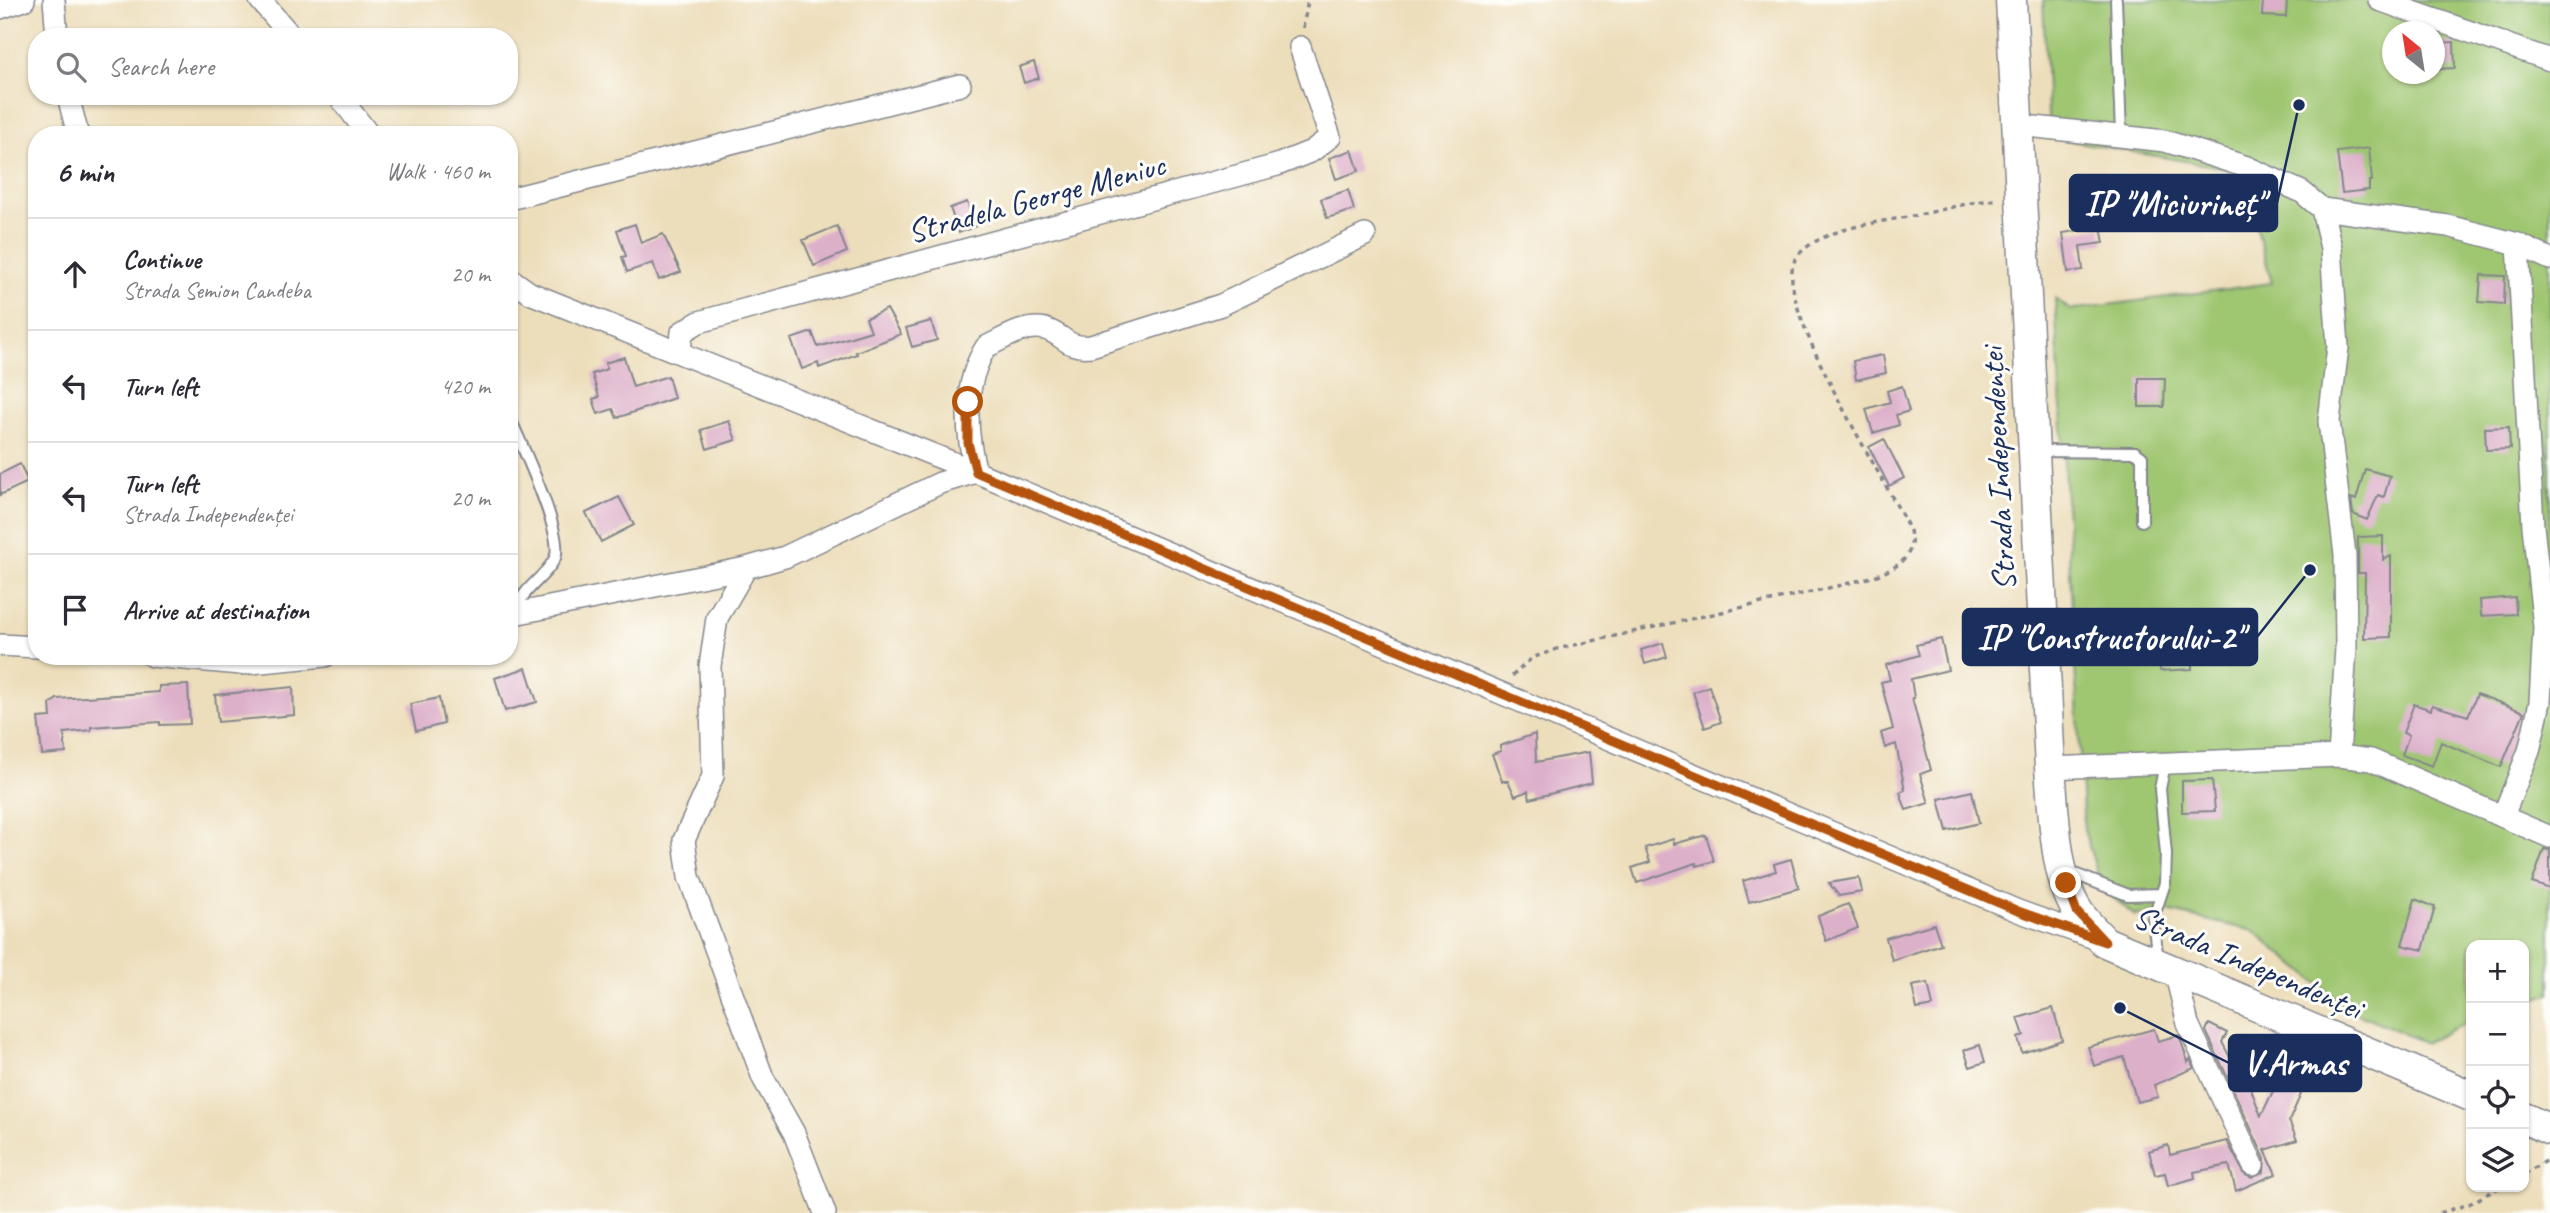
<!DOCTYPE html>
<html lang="en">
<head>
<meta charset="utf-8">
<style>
  :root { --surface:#fff; --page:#f7f7f7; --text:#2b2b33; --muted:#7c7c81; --line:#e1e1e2 }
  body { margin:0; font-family:Caveat,sans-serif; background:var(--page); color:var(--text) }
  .controls { position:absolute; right:21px; bottom:21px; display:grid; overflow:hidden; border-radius:14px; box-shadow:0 2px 5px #0004 }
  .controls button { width:63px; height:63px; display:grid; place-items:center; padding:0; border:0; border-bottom:2px solid var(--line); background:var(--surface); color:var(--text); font:35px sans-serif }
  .compass { position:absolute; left:2382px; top:21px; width:63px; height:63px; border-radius:50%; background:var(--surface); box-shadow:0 2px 5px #0004; rotate:330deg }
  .stop { position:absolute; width:21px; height:21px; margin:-16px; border:5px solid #b45309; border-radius:50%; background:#fff }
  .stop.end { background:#b45309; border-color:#fff; box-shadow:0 2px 7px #0008 }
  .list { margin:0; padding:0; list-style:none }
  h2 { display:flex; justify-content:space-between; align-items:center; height:91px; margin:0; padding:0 28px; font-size:30px }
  h2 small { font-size:23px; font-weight:400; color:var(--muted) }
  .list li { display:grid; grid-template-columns:46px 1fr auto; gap:21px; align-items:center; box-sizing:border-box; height:112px; padding:0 28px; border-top:2px solid var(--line) }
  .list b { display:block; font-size:26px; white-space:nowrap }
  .list p { margin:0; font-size:23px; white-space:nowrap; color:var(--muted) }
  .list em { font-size:23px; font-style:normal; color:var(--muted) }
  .icon { flex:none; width:38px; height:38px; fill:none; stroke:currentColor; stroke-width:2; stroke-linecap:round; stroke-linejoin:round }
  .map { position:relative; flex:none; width:2550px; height:1213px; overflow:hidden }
  .search { position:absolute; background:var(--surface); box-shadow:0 2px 5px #0004; left:28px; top:28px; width:490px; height:77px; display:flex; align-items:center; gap:18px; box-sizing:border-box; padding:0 24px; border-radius:28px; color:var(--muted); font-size:26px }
  .panel { position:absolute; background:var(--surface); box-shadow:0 2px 5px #0004; left:28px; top:126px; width:490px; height:539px; border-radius:28px }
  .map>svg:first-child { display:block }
</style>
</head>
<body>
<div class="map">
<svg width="2550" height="1213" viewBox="0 0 2550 1213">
  <rect width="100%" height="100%" fill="#fdfcf7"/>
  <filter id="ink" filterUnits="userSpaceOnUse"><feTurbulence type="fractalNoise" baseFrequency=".0143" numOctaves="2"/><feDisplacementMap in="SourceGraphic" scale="14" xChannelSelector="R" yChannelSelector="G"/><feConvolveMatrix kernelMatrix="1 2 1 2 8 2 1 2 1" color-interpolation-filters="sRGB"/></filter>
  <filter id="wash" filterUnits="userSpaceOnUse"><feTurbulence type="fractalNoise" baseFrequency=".00686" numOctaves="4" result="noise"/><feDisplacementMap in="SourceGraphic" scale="28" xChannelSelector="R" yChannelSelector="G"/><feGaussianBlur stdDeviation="1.57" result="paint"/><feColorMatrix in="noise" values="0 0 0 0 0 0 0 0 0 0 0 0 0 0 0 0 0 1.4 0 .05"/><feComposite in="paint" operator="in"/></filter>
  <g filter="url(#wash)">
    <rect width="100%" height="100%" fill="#eddebb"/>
    <path fill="#9fc671" stroke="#5d7a68" stroke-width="2" fill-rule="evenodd" d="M2043,0H2550V994L2524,1002V945H2471V1020L2425,1043L2350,1010L2254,931L2163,910L2135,916L2102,888L2084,830L2055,298L2070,310L2272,283L2241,171L2049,137ZM2392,32H2434V74H2392Z"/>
    <g id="blocks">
      <path fill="#ddb0ca" d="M2263,0H2287L2286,17L2262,16Z
        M2454,42L2455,68L2436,69L2435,43Z
        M1034,62L1039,78L1024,83L1019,67Z
        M2369,148L2372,181H2369V190L2342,193L2337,152Z
        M1352,150L1359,171L1336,179L1329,158Z
        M1348,190L1354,210L1327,218L1321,199Z
        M967,202L976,226L959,233L950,208Z
        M635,224L641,243L663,234L681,272L659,280L653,263L627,272L622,257L626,256L617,230Z
        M837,226L847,252L814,266L803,240Z
        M2101,227L2104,243L2080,246L2083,270L2068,272L2063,233Z
        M2481,275L2505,276L2504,304L2479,302Z
        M887,309L901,334L856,352L857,354L819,368L818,363L802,369L791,339L812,332L818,347L871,331L866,318Z
        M931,321L937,340L912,347L906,328Z
        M1883,355L1886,373L1856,380L1853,361Z
        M624,357L633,387L668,376L674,398L617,418L613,409L598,414L593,399L599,397L592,374L607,369L605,363Z
        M2139,378H2165L2164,407H2139Z
        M1902,386L1909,411L1896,415L1899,425L1873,433L1866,409L1890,402L1887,391Z
        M729,421L736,440L707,449L701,430Z
        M2509,427L2510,449L2486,450L2485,428Z
        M1884,439L1904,478L1889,486L1869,447Z
        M20,464L28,482L0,495V474Z
        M2365,469L2390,476L2384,497L2378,495L2367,520L2353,514L2351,498L2356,500Z
        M619,497L634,525L601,542L586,513Z
        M2383,536V560L2391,556V637L2364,638L2365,573H2358V537Z
        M2515,597L2516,614L2481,616L2480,600Z
        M1941,639L1948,670L1911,679L1914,698H1912L1931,770L1920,774L1929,803L1906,810L1900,792L1905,790L1896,744L1885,748L1881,733L1893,729L1881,682L1890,680L1886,665L1919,655L1916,645Z
        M2169,639H2191L2192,669L2160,671L2159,650H2170Z
        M1663,643L1667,657L1645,664L1641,650Z
        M526,668L537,702L505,711L495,678Z
        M188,685L190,724L160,725V722L91,727V730L64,733L66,753L42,755L38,718L51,717L50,704L57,699L159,692V686Z
        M1709,686L1721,722L1705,728L1693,692Z
        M293,687L294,715L218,722L215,695Z
        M2477,694L2524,712L2501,767L2441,742L2432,766L2402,755L2409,735L2403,733L2414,704L2431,710L2432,705L2468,716Z
        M439,698L444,724L416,731L410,704Z
        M1535,734L1536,762L1589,752L1592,783L1530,799L1528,791L1515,796L1508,781H1502L1492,754L1501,751L1500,746Z
        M2212,780L2215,811L2182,812V781Z
        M1972,791L1979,823L1947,831L1939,799Z
        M1706,835L1714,861L1697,866L1696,863L1637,883L1632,868L1650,862L1645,848L1673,839L1674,844Z
        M2544,849L2550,850V889L2532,883Z
        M1791,859L1799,888L1749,902L1743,881L1776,871L1774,864Z
        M1859,878L1862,892L1839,896L1829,883Z
        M2415,899L2435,907L2423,950L2402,945Z
        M1848,904L1858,928L1826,941L1818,916Z
        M1934,924L1941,944L1892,960L1886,938Z
        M1928,983L1933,1006L1917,1009L1912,986Z
        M2053,1008L2062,1040L2022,1053L2018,1038L2024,1035L2018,1018Z
        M2209,1024L2227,1033L2222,1042L2235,1067L2242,1065L2261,1116L2295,1046L2317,1058L2289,1121L2297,1140L2265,1150L2276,1174L2236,1191L2229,1165L2194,1172L2195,1178L2168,1186L2165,1173L2155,1175L2149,1151L2168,1145L2170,1155L2227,1141L2245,1175L2252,1178L2264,1172L2265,1159L2206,1031Z
        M2154,1029L2158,1041L2179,1035L2188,1062L2190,1059L2194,1068L2154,1085L2158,1097L2137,1102L2124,1057L2094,1066L2088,1047Z
        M1980,1045L1985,1062L1970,1067L1964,1050Z"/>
    </g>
  </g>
  <g filter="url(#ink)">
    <use href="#blocks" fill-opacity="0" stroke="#84868c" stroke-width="2"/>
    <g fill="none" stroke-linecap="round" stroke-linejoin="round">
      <defs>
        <path id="lane" d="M2116,0L2121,135
          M509,416C520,442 565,535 555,558C545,579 524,585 514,614
          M2037,451L2135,452L2142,457V521
          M2067,871L2128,895L2161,894
          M2158,961L2153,919L2165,883L2166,854L2160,789L2165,764"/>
        <path id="street" d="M54,0L57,37
          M260,0L292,37
          M2379,0L2550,60
          M0,8L24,0
          M68,96L78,135
          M339,96L369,135
          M2017,125L2165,141L2247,167L2302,192L2322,209L2448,226L2518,244L2550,259
          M509,199L960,85
          M2322,209L2331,248L2338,347L2329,421L2345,555L2346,648L2339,756
          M509,278L530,293L976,472L2018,911L2100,940
          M680,352L682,332L699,322L1277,165L1312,151L1330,137L1300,47
          M976,472C965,431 963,384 986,347C1003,339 1025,324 1045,329C1065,335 1066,349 1091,346L1221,305L1365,235
          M746,568L717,618L710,666L713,776L684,840L689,877L763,1078L794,1133L825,1213
          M509,615L746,568L785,557L940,483L976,472
          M0,645L37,647
          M152,656L241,664L325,656
          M2050,768L2339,756L2371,760L2550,837
          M2503,816L2529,751L2540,702L2544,627L2533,526L2518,244
          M2175,971L2188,1024L2253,1165"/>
        <path id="secondary" d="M2011,0L2050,768C2054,810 2054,878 2079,913C2086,923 2096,933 2105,942L2471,1096
          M2524,1118L2550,1130"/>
      </defs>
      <use href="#lane" stroke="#84868c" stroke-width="14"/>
      <use href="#street" stroke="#84868c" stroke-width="24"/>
      <use href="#secondary" stroke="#84868c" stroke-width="33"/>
      <path stroke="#84868c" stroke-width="3.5" stroke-dasharray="5 5" stroke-linecap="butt" d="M1303,28L1308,0
        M1512,676L1532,658L1557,649L1842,585C1869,577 1920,570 1910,531C1888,483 1771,303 1795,260C1813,229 1880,222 1913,216C1940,211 1969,201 1997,200
        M2524,1174L2550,1158
        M2440,1213L2469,1204L2500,1187"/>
      <use href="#lane" stroke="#fff" stroke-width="10"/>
      <use href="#street" stroke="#fff" stroke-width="21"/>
      <use href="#secondary" stroke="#fff" stroke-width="30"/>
    </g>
  </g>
  <g fill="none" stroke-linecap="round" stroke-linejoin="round" filter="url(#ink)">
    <path stroke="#b45309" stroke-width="9" d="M968,402V443L976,472L2018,911L2105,942L2077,912L2066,883"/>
  </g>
  <g text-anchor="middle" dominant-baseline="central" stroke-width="6" stroke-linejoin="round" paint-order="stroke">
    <g font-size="33" fill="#1b2f5e" stroke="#fdfcf7">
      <text transform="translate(1036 198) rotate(-15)">Stradela George Meniuc</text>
      <text transform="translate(1998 469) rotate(-93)">Strada Independenței</text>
      <text transform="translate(2248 962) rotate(23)">Strada Independenței</text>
    </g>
  </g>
  <path fill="none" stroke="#1b2f5e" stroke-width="2.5" d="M2299 105L2277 203M2310 570L2257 637M2120 1008L2229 1063"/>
  <g fill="#1b2f5e" stroke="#fdfcf7" stroke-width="2.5">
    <circle cx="2299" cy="105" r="7"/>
    <circle cx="2310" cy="570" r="7"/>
    <circle cx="2120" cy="1008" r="7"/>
  </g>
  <g fill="#1b2f5e" stroke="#1b2f5e" stroke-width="2.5">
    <rect x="2070" y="175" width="207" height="56" rx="7"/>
    <rect x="1963" y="609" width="294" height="56" rx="7"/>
    <rect x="2229" y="1035" width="132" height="56" rx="7"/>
  </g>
  <g font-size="35" text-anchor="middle" font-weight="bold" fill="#fff">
    <text x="2174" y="215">IP "Miciurineț"</text>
    <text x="2110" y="649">IP "Constructorului-2"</text>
    <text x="2295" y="1075">V.Armas</text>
  </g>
</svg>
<div class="controls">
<button>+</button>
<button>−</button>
<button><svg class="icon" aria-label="locate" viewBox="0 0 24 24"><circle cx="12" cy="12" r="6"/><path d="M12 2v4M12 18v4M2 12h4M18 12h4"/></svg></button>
<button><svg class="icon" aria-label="layers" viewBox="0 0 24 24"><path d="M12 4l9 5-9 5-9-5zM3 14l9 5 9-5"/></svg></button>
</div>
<svg class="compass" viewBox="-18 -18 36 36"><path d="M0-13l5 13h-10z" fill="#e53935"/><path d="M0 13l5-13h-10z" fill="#7c7c81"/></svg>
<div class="stop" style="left:968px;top:402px"></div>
<div class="stop end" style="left:2066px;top:883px"></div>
<div class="search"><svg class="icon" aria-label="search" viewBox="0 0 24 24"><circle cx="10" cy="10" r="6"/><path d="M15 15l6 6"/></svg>Search here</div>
<section class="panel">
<h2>6 min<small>Walk · 460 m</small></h2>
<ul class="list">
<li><svg class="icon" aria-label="ahead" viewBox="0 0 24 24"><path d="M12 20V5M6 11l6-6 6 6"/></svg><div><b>Continue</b><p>Strada Semion Candeba</p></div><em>20 m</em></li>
<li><svg class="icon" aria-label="left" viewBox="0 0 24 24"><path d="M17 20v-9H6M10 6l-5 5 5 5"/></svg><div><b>Turn left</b></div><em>420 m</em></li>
<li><svg class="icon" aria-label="left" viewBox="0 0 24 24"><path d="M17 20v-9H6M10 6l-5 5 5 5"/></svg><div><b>Turn left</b><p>Strada Independenței</p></div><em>20 m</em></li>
<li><svg class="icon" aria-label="arrive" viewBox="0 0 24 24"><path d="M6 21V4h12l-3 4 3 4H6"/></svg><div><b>Arrive at destination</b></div></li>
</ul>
</section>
</div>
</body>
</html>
